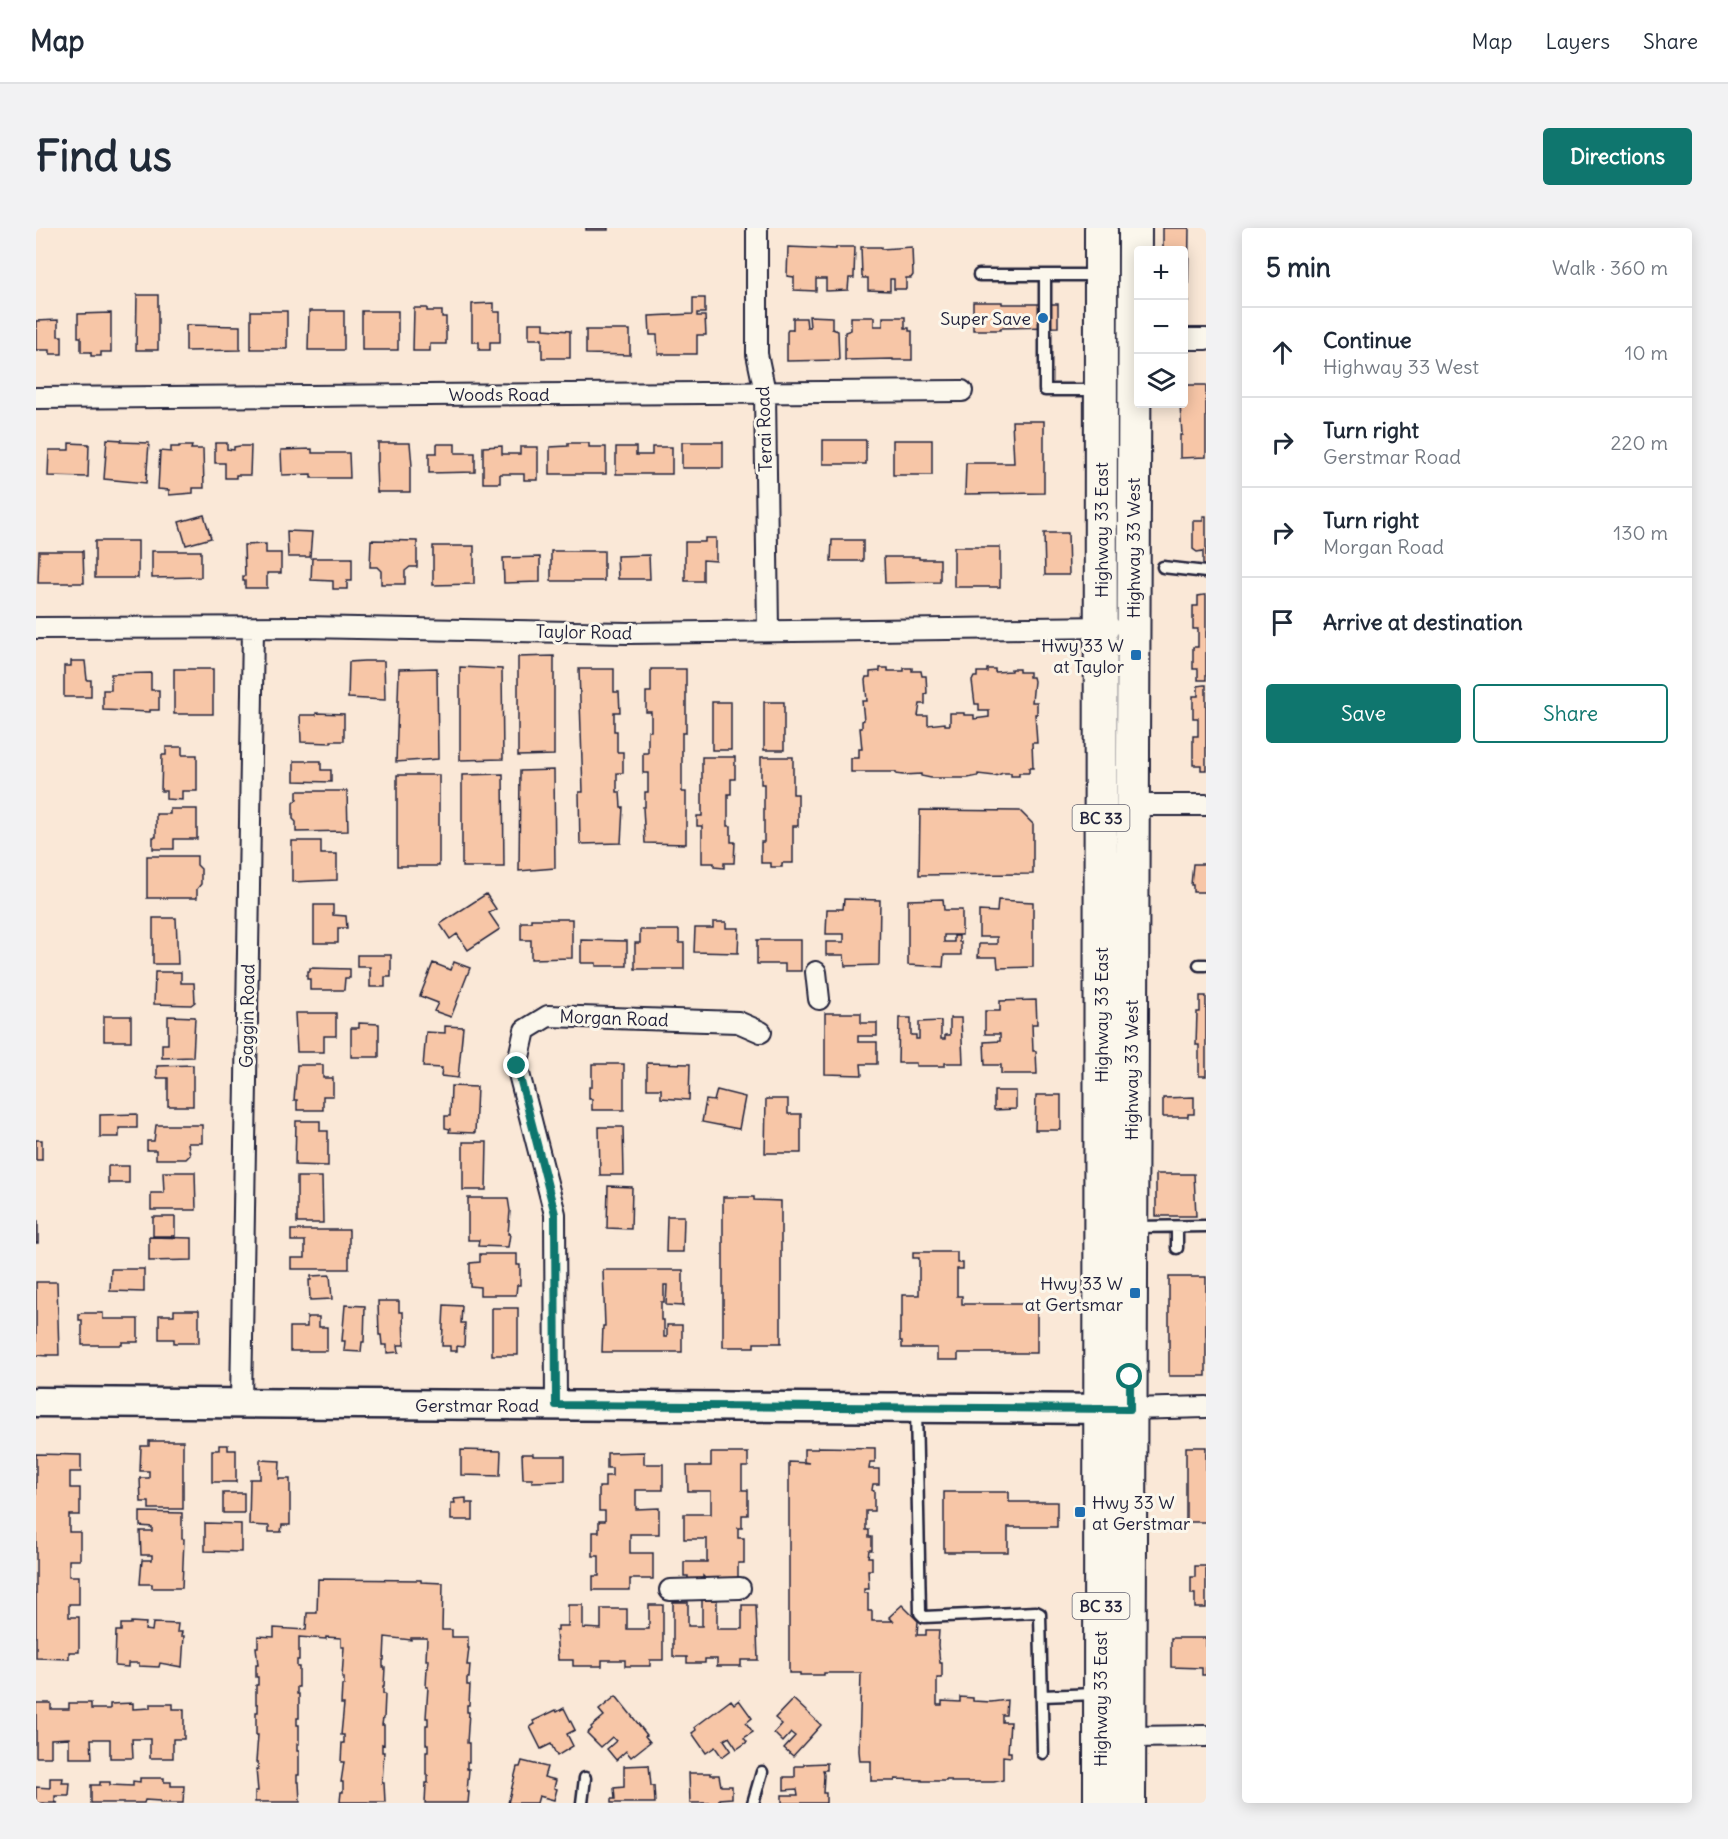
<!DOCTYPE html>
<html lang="en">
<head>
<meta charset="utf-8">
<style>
  :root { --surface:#fff; --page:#f2f2f3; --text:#1f2937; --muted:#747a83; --line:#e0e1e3; --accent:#0f766e }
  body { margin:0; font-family:Delius,sans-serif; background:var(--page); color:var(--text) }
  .controls { position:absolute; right:18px; top:18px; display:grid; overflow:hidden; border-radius:6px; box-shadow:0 3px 15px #0003 }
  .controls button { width:54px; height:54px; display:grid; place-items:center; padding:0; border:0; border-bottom:2px solid var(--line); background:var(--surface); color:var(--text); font:30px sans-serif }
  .stop { position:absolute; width:18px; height:18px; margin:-14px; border:4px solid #0f766e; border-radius:50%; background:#fff }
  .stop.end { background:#0f766e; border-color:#fff; box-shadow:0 2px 6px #0008 }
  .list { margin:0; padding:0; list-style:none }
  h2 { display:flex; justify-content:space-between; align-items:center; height:78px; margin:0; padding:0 24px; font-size:26px }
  h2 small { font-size:20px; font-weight:400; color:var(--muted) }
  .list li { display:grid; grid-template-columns:39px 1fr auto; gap:18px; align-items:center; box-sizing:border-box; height:90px; padding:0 24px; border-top:2px solid var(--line) }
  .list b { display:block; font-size:22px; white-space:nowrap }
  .list p { margin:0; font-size:20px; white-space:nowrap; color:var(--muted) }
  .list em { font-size:20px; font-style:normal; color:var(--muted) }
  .actions { display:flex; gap:12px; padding:18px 24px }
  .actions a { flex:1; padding:14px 0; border:2px solid var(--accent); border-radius:6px; text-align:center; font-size:21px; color:var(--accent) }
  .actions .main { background:var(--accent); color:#fff }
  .icon { flex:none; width:33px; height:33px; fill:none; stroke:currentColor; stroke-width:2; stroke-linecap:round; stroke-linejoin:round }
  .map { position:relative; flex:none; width:1170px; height:1575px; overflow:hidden; border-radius:6px }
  header { display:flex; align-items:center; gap:36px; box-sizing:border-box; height:84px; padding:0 30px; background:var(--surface); border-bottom:2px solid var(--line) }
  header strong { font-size:28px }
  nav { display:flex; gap:33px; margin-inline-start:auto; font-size:21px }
  .intro { display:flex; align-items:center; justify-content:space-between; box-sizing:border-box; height:144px; padding:0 36px }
  h1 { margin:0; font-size:42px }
  .button { padding:15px 27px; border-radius:6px; background:var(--accent); color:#fff; font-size:21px; font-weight:700 }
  main { display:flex; gap:36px; padding:0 36px }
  aside { flex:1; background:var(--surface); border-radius:6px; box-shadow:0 3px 15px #0003 }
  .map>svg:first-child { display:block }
</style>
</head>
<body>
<header>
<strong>Map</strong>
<nav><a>Map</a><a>Layers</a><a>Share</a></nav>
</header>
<div class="intro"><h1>Find us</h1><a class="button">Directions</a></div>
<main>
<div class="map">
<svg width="1170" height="1575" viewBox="0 0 1170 1575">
  <rect width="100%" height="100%" fill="#fae8d7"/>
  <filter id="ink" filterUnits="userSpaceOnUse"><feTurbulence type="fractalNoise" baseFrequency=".0167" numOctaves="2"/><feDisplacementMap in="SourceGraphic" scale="12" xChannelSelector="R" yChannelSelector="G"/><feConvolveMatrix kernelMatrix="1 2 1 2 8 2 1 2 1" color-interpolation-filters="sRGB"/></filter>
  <g filter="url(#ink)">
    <path fill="#f7c6a7" stroke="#22223b" stroke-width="1.5" d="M550,0H572V2H550Z
      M1127,0H1153L1152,73H1148V22H1127Z
      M752,19L800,21V19H819L818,47V50H813L812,62L790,63V51H780V63L758,62V49L751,48Z
      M825,19H845V21L876,19L877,47L875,50H870V61H858V51H854V63L832,62V50H827L826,48Z
      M101,67H122V122H100Z
      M657,70H669V85H661V88H669L670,107H661V126H622L621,107H614L613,88L657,86Z
      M937,74H966V76H1022V99L965,100V102H937Z
      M458,75V84H464V114H454V122H443V114H436V76Z
      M378,80H391V83H406V89H410V116H394V123H377Z
      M215,83H251V121H215Z
      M273,83H308V122H272Z
      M326,83H362V122H326Z
      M75,85V124H65V128H55V124H45V109H42V86Z
      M773,88L796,89V101L802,103L803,132L751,133V104L752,102H757V90H770L771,99H774Z
      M815,89H838V98H847V89H869V100H873V103H876V132H857V131L809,132V104L815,102Z
      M22,92V108H26V126H14V122H0V93Z
      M493,95H508V101L534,103V130H506V111H493Z
      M150,97L204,98V122L150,123Z
      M550,102H594V127L550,126Z
      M1148,157H1170V229L1144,230V207H1146L1144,176H1148Z
      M976,193H1008V265L929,266L930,235H978Z
      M71,211L86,212L85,214L113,215L110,255L68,251Z
      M787,212H830V236H787Z
      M857,212H896V247H857Z
      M646,214H687V240H646Z
      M33,215L53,216L52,249L12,248L13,222H33Z
      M179,215H191V221L198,222V219L204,218H215L214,247H200V250H189V235H179Z
      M342,215H374L376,238L374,240V264H341L340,235L342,234Z
      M532,215H553V219H570V246H514V219L532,218Z
      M401,216H419V225H439V244L393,245V225H401Z
      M143,218H156L155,221H167L168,260H157V265L133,267V262L122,261L124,223L135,224V219H143Z
      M466,218V226H484V219H502V252H488V246H464V255H447V219Z
      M580,219H600V227H616V219H636V246H580Z
      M276,221V225H313L314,250H275V246L246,247L245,222Z
      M168,287L175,310L150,317L143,294Z
      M1167,288H1170V342H1167V323L1161,324L1157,321V293H1167Z
      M251,303L276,304L274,329H252Z
      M1008,305H1032L1033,347H1009Z
      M669,310H680V333L667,332V353H649V314H669Z
      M335,312L381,313V339H374L369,343V356H345V343L341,339H334Z
      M796,312H827V333H795Z
      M59,313H102V350H59Z
      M230,316V325H245V345H231V360H209V353H207V348H209L208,317Z
      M397,318H438V356L397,357Z
      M918,319H964V359H918Z
      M3,323H47L48,355H2Z
      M116,323H165V349L116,350Z
      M515,323H568V353H515Z
      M613,327L614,351H582L581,328Z
      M504,329V354L468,355L467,330Z
      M848,329H883V331H904V354L849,355Z
      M276,330H316V353H311V361H297V353L275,352Z
      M1168,367H1170V452H1162V441H1157V419H1162V401H1157V378H1162V368Z
      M518,428V527L482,528V429Z
      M35,433H49L51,452H55V469H28V438H35Z
      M328,433H348L349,472L312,470L313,434Z
      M424,439L466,441L467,531L424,532Z
      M401,440L402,531L360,534L363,441Z
      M844,440H852V443H868V440H876V443H885L886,448H890L891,465L889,466V476H884L882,488H892V497L909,495V497H914V485H928V487H938V491L953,489V483H943V476H939L936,453L938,449H941V444H951V441H959V444L975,443V441H983V444H993V449H997L998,453L996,474H1001V486H999L1001,515H996L997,540H993V545H983V548H975V545H967L959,548L942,546V548L932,550H895L885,548V546L867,547L860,546V544H815V530H823V521H826L824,500H826V493L828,492L826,473H831L829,452L830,449H834V444L844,443Z
      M138,441H177V486H138Z
      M543,441H578V464H583L584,484H578V503H581V524H587V545H581V564H584L585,579H587L585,615L544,616L543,564H547Z
      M615,441H650V505H646V564H650V616L609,615L607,579H609V564H612V545H607V525H612V503H615V484H610V464H615Z
      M115,445V462H123V482H114V484L67,482V462H75V446Z
      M1168,457H1170V542H1165V537H1157V508H1162V490H1157V468H1162V458Z
      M676,474H695V522H676Z
      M728,474H748V522H728Z
      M280,485L308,486V513H295V515L265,514L264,487H280Z
      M130,519H146V527H161V563H146V572L130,571V563H125L126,527H130Z
      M666,529H699V551H695V566H692V598H695V614H699L698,635H688V640L678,639V635H666V598H661V588H666Z
      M725,529H757V566H762V598H757V635H746V639H735V635H725V614H728V556H725Z
      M258,533H285V542H295V554L258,553Z
      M518,542L519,640L483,643L484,543Z
      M467,546L468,639H426V547Z
      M361,547H403V638H361Z
      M261,563H311L312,603L260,604V594L257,591V575L261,571Z
      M134,581H161V611H138V621H117V609H120V586H134Z
      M884,582L984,583L997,596V646L883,647Z
      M256,613H285V626H301V652L256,654Z
      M111,628H161V637L165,641V656L161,661V670H111Z
      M1157,636H1170V664H1157V657H1155Z
      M450,666L460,681L453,685L464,701L432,722L421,706L414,711L404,696Z
      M808,671L844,672L843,737L809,738L808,727H790V714H808V706H790L791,681H807Z
      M907,671L908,682H926V707H908V714H918V708H923V714H925V727H908L907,739L872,737V672Z
      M962,672L997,674V739L962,740L961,729H942L943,716H961V709H943V683L961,684Z
      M278,677H297V687L310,688L311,700H302V715H278Z
      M117,690H140L142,736H117Z
      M495,691H536V730L495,731V712H485V694H495Z
      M677,694H690V700H703L702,725L658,724L659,700H677Z
      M604,702H643V715H648V741H599V715H604Z
      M545,712L591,713V738H560V735H545Z
      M721,712H765V743H749V736H721Z
      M321,727H355V749H349V759H334V739H321Z
      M418,734L434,740L415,789L398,783L402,775L384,768L397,735L415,742Z
      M274,740L314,741V750H309L308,762H274V751H271V743H274Z
      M119,744H145V755H158L159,774L155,777L118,776Z
      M1164,768H1170V848H1163V817H1160L1161,784H1164Z
      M1000,772L1001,796H996L997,823H1000L1001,846H965V837H949L948,814L964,813V806H949V783H964V773Z
      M259,785H300V808H288V824H261Z
      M789,785H825V795H841V808H822V814H841V836H825L826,847L789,846Z
      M68,788H95V813H68Z
      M132,788L159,789L157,829L126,830V816H132Z
      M863,790H875V807H880V811H883V794L905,793V811H909V807H914V790H925L927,835H909V838H880V835H862Z
      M323,795L343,796V829H315V800H323Z
      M409,798L427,799L422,850L405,848L406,840L387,839L390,804L409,805Z
      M611,835L654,836L653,872L625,870V861H611Z
      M556,836H588V882H556V871H553V859H556Z
      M157,837V878H132V850H121V838Z
      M261,837H287V850H297V868H287V882H261V872H258Z
      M415,858L441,859L439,905L413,904L414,901L409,900V888H414Z
      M681,862L709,869L703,901L666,894L670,872L678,873Z
      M958,863H980V881L958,882Z
      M1000,867H1025V902H999Z
      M1158,869V886H1152V889H1127V870Z
      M730,871H752V886H765V925H729Z
      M101,886V900H83V909H64V887Z
      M260,893H284V903H292V938L259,937Z
      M120,897H166V915H152L154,927L150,931H120V922H111V913H118Z
      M563,899H587L588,947H564Z
      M0,912H6V932H0Z
      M427,914H451L450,962H427Z
      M72,938H93V955H72Z
      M127,944H159L160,982H115V965H128Z
      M1120,946H1158L1160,988H1120Z
      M261,949H286L287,995H261Z
      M572,958L596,959L595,1001L571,1000Z
      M687,969H718V972L745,973V1115H718V1119H687Z
      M432,970H472L474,983L472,1006H474L472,1019L442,1018L443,1012H432Z
      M631,988H648L647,1024H630Z
      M117,989H139V1008H117Z
      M0,993H2V1015H0Z
      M255,1002H313V1041H255V1030H269V1013H255Z
      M113,1009L156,1010V1032L113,1033Z
      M877,1024H921V1035H927V1041H921V1068H926V1076H1001V1125H922V1132H901V1120H866V1113H864V1089H866V1067H883V1030H877Z
      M444,1026H481V1037H484V1057H481L480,1067H444V1059L434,1058V1035L444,1034Z
      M75,1041H108V1064L74,1063Z
      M567,1042H647V1078L630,1077L631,1057H628V1074H625V1092H628V1109H631V1097H646V1124H566L567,1098H569Z
      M294,1047L296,1071L274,1072L273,1052H275V1048Z
      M1133,1049H1170V1148H1133Z
      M0,1054H21L23,1127H11V1128L0,1127Z
      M342,1073H363V1084H367L368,1117H362L363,1124L351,1125V1117H346L345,1107H343Z
      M309,1077L329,1078L328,1114H326L325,1124L308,1123L309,1113H306Z
      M408,1077L426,1078L425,1095H429L428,1119L421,1118V1123H414V1118H406Z
      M456,1080H482V1127H456Z
      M138,1082H163V1115H138V1111H123V1087H138Z
      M46,1085H67V1091H102V1114H86V1117H46V1092H43V1086Z
      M271,1089H283V1099H291V1123H254V1099H271Z
      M113,1213H147V1281H113V1274H105L104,1250H113V1243H104L105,1218H113Z
      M183,1217H192V1222H200V1254H176V1222H183Z
      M782,1219L839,1220V1234H834L833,1241H843V1256H837L836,1262L838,1263V1283H830V1302H833V1309H836V1322H833L832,1329H836V1342H832L833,1361H828V1365H832V1383H836V1393H857L853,1389L866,1377L882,1393L881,1407H890V1402H903L902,1417L904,1435H906V1450H901V1477H906V1473L924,1474V1469L937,1470V1473L955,1474L971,1472L970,1487H966V1494H974L972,1524H975V1529L967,1528V1552L958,1554H915V1552H910V1553H886V1552L859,1551V1553H835V1533H824L823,1523L825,1445H788V1447H764V1445H753V1234L773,1235L768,1234V1221H782Z
      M1150,1219H1170V1294H1150Z
      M425,1222L465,1223L464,1248L425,1247Z
      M608,1224V1236H627V1262H600V1281L623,1280V1306H594V1325H617V1351H594V1362H557V1348H563V1328H557V1304H563V1293H569V1283H563V1259H569V1248H576V1240H571V1225Z
      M675,1225H712V1239H706V1262H712V1287H706V1300H702V1310H708V1335H702V1350H669L667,1348V1351H652V1348H648V1334H671V1311H648V1286H675V1263H652L651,1238H675Z
      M0,1226L45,1227V1244H34V1260H44V1287H33V1304H44V1332H33V1348H43V1376H33V1389H43V1424H33V1431L0,1430Z
      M486,1226H497V1228H529V1253L496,1254V1251H487Z
      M224,1232L244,1233L243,1251H254V1297H246L245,1304H233V1298L213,1297L214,1251H224Z
      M908,1264H973V1274H1021V1299H972V1324H908Z
      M187,1265H208V1285H187Z
      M430,1270V1275H437V1292H415V1275H419L418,1271Z
      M104,1284L146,1285V1311H148L146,1360H116V1356H104L106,1332H116V1327H105L104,1303H116V1299L104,1298Z
      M169,1295L205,1296V1324L169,1323Z
      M1159,1338H1170V1380H1159V1366H1155V1349H1159Z
      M282,1351L385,1352V1354L407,1355L406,1402H416V1409H432V1420H433L431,1437H434L433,1450H431V1457H434L433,1477H431V1484H433L431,1515H433V1534H431V1541H433L431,1564H433L432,1575H389L390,1555H392V1547H390V1524H392V1516H390V1497H392V1490H390L392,1459H390L391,1440H392L393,1432H390L391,1410H375V1412L349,1409L348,1432H347V1439H349L348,1459H347V1466H349L348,1490H347L346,1497H348V1517L346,1516V1524H348L346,1555H348L349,1574H304L305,1564H307V1554H305L308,1534H305L306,1515H308V1507H305L308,1476H305L306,1457H308V1450H306L308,1419H305V1410L290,1409V1411L263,1409V1432H261V1439H263V1459H261V1466H263V1490H261V1497H263V1516H261V1523H263V1547H261V1554H263L264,1574H219V1563H222L220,1541H222V1534H220L222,1507H220V1484H222V1476H220V1457H222V1449H220V1437H222L220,1419H222V1408L238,1409V1400L270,1402L271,1385H281Z
      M666,1372H681V1401H706V1377H720L722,1432H705V1438H681V1431H669V1435H651V1429H637V1374H652V1398H666Z
      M532,1377H547V1400L565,1401V1381H591V1401H613V1377H627V1432H614V1438H589V1432H566V1438H537V1432H522L520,1402H522V1398H532Z
      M95,1394L110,1395L109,1402L116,1403L117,1395L142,1396L141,1404H146L145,1408H148L146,1439L124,1435L123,1439L103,1438V1435H92V1439L79,1438L80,1403H85V1396H95Z
      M1135,1410H1170V1447H1166V1440L1135,1439Z
      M580,1468L611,1507L609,1508L614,1514L595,1529L590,1523L580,1532L571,1521L580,1513L576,1509L565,1519L551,1505L556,1501L555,1499L568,1488L563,1482Z
      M757,1471L785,1497L757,1528L748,1520L759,1508L755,1505L747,1514L738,1505L746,1496L739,1490Z
      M695,1472L698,1476L703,1472L716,1490L710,1495L717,1504L708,1510L711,1514L701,1521L693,1509L688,1512L695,1522L686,1529L679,1519L670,1525L656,1505L660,1502L659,1499Z
      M0,1475H15V1481H33V1475H55V1481H74V1476L97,1475V1481L114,1480V1476H137V1481H148V1511H137V1530H114V1511H96L97,1530H74V1511H55L56,1530H33V1510L15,1511V1529H0Z
      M528,1480L539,1502L531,1506L537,1518L521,1528L515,1516L505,1521L494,1499L499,1496L497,1493L520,1482L521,1484Z
      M486,1533L511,1539L508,1549L520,1552L518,1560L521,1561L518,1572L503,1568L501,1575H472L481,1539H484Z
      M791,1535V1542H787L788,1547L787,1565H790V1575H746V1567H762L761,1561L748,1562V1549H759V1538H768V1536Z
      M613,1537L615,1558H618L619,1575H575V1571H579L578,1560L588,1559V1538Z
      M653,1545H675V1547H683L685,1558H696V1570L683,1571V1575H654Z
      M14,1550H27L26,1555H34L33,1568H19V1574L22,1575H0V1559L14,1560Z
      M104,1550H128V1554H135V1558H148L147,1575H124V1573L109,1572L108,1575H55V1557H64V1554H74V1557L97,1558V1553L104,1554Z"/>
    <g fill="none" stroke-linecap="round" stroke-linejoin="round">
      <defs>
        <path id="lane" d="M943,47H1052
          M1009,47V162H1062
          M1127,339L1170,344
          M1163,737H1170
          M1098,999L1170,998
          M1141,999V1020
          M880,1179L884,1385L888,1389L1000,1384L1004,1386L1007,1525
          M1006,1468L1060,1466
          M546,1575L549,1550
          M717,1575L726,1544"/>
        <path id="street" d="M721,0V126L729,164L732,403
          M1148,111H1170
          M0,170L926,163
          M0,400L268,399L592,405L1074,399
          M1096,577H1170
          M780,744L783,771
          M205,1176L217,400
          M520,1177L519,986L481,838L489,802L512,788L702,794L725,804
          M1094,1181L1170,1179
          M634,1362L704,1360
          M1094,1509L1170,1508"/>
        <path id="secondary" d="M0,1174L1086,1181"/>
        <path id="primary" d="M1064,1575L1065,0
          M1093,1575L1099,0"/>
      </defs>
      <use href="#lane" stroke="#22223b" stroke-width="15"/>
      <use href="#street" stroke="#22223b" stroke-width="24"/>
      <use href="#secondary" stroke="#22223b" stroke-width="33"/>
      <use href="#primary" stroke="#22223b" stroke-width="36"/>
      <use href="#lane" stroke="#fbf7ec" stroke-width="10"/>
      <use href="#street" stroke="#fbf7ec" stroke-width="20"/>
      <use href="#secondary" stroke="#fbf7ec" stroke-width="28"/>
      <use href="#primary" stroke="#fbf7ec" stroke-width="32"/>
    </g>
  </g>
  <g fill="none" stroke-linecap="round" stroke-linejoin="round" filter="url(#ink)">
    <path stroke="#0f766e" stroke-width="8" d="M481,838L519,986L520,1177L1094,1181V1149"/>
  </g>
  <g fill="#1f6fb2" stroke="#fbf7ec" stroke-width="2">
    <circle cx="1007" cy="90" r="6"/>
    <rect x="1094" y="421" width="12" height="12" rx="3"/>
    <rect x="1093" y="1059" width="12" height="12" rx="3"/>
    <rect x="1038" y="1278" width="12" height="12" rx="3"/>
  </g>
  <g text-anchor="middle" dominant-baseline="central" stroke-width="6" stroke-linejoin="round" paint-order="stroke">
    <g fill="#fbf7ec" stroke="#636270" stroke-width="1.5">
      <rect x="1036.5" y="577" width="57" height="26" rx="4.5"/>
      <rect x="1036.5" y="1365" width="57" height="26" rx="4.5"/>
    </g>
    <g font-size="16" font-weight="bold" fill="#22223b">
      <text x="1065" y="590">BC 33</text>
      <text x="1065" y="1378">BC 33</text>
    </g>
    <g font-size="18" fill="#22223b" stroke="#fbf7ec" text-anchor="end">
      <text x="995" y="90">Super Save</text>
      <text x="1088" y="417">Hwy 33 W<tspan x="1088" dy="21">at Taylor</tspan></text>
      <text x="1087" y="1055">Hwy 33 W<tspan x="1087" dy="21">at Gertsmar</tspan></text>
      <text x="1056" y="1274" text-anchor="start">Hwy 33 W<tspan x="1056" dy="21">at Gerstmar</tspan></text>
    </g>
    <g font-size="18" fill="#22223b" stroke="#fbf7ec">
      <text x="463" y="166">Woods Road</text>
      <text transform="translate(728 201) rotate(-92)">Terai Road</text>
      <text transform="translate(1065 302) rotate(-90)">Highway 33 East</text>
      <text transform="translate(1097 320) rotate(-90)">Highway 33 West</text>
      <text transform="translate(548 404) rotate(1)">Taylor Road</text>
      <text transform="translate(1065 787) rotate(-90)">Highway 33 East</text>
      <text transform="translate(211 788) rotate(-89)">Gaggin Road</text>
      <text transform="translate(578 790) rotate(2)">Morgan Road</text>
      <text transform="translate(1095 842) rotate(-90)">Highway 33 West</text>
      <text x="441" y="1177">Gerstmar Road</text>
      <text transform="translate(1064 1471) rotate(-90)">Highway 33 East</text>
    </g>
  </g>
</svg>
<div class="controls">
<button>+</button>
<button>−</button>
<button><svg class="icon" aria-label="layers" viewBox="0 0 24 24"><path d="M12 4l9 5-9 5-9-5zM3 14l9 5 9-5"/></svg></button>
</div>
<div class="stop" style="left:1094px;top:1149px"></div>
<div class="stop end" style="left:481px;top:838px"></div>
</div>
<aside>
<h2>5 min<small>Walk · 360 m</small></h2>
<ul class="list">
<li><svg class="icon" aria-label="ahead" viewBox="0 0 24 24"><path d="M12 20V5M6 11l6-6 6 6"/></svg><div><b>Continue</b><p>Highway 33 West</p></div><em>10 m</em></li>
<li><svg class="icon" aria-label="right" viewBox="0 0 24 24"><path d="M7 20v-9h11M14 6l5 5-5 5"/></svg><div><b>Turn right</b><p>Gerstmar Road</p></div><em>220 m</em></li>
<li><svg class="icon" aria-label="right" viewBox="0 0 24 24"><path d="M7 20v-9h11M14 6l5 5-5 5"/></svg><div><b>Turn right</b><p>Morgan Road</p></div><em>130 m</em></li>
<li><svg class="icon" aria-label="arrive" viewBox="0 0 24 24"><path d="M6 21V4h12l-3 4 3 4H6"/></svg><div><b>Arrive at destination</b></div></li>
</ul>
<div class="actions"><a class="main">Save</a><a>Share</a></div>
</aside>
</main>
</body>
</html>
